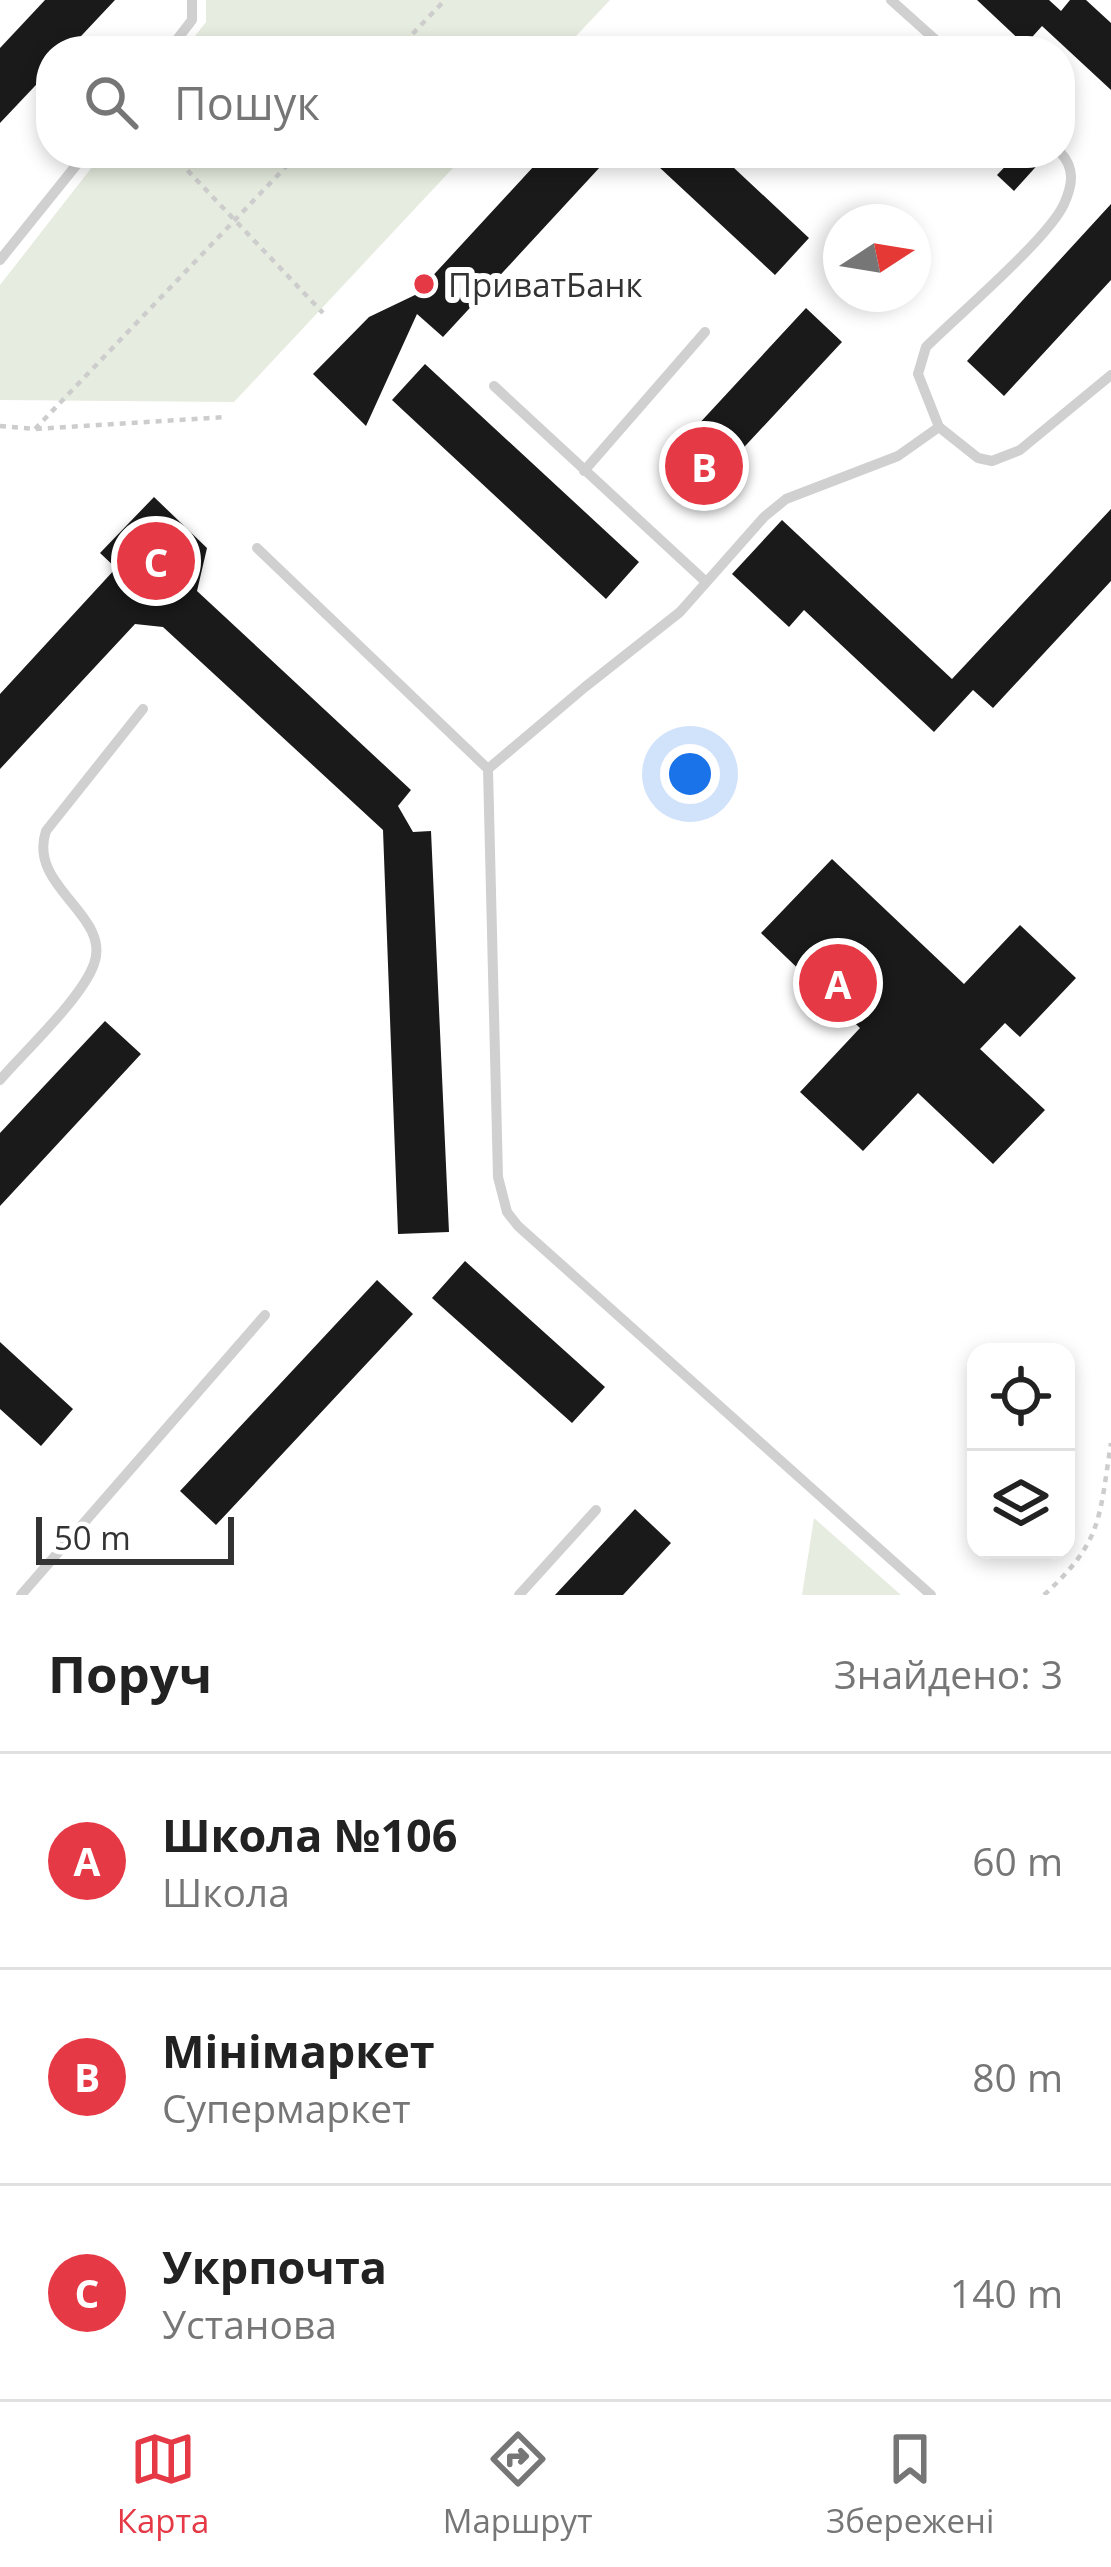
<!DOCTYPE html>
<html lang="uk">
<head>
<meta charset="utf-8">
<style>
  :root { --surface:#fff; --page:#f2f2f2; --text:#222; --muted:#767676; --line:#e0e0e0; --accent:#e63946 }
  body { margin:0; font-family:"Open Sans",sans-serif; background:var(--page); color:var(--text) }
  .controls { position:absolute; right:36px; bottom:36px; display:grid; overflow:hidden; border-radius:24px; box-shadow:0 6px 18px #0003 }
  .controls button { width:108px; height:108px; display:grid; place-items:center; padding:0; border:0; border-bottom:3px solid var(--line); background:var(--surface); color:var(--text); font:60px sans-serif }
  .compass { position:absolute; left:823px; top:204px; width:108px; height:108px; border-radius:50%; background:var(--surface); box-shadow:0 6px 18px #0003; rotate:78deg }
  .scale { position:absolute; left:36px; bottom:30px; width:198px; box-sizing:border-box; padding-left:12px; border:6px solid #333; border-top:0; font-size:33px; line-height:42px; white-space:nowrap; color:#333; -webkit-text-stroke:9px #fff; paint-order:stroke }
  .you { position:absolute; left:690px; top:774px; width:42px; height:42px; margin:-30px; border:9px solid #fff; border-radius:50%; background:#1a73e8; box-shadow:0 0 0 18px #1a73e833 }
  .badge { display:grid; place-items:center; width:78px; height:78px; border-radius:50%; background:var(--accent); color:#fff; font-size:39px; font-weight:700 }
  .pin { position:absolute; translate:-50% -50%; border:6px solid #fff; box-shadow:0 3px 12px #0006 }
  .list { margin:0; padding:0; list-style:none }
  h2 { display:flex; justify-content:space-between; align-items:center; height:156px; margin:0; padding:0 48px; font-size:51px }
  h2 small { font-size:39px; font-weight:400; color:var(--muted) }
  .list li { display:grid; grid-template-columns:78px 1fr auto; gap:36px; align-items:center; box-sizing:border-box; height:216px; padding:0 48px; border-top:3px solid var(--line) }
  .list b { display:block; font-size:45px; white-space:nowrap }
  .list p { margin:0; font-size:39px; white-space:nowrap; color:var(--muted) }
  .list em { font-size:39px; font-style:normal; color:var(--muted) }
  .icon { flex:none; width:66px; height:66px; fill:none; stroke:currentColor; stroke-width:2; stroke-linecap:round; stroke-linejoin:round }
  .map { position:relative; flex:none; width:1111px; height:1595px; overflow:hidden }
  .search { position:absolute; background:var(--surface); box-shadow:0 6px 18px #0003; left:36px; right:36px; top:36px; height:132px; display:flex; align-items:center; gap:30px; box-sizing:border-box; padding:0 42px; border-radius:48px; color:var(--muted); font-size:45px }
  .sheet { height:804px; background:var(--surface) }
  nav { display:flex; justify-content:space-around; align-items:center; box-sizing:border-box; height:168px; border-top:3px solid var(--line); background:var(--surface); font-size:33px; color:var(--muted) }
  nav a { display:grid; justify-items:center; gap:6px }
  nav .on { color:var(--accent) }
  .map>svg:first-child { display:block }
</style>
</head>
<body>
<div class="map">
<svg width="1111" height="1595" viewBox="0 0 1111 1595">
  <rect width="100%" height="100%" fill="#fff"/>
  <path fill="#e6ecdf" d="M206,0H610L562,51H183L206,22Z
    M103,153H467L234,402L0,400V285Z
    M814,1518L901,1595H802Z"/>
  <path fill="#1a1a1a" d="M45,0H115L67,51H51V69L0,123V48Z
    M977,0H1049L1061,11L1070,0H1086L1111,23V90L1042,26L1025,45Z
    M546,153H613L443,337L417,314L366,426L313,374L369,317L415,295Z
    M644,153H718L809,238L775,275Z
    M1018,153H1034L1042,160L1014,191L997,175Z
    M1111,204V280L1004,396L967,361Z
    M806,308L842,342L707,487L671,454Z
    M425,364L639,562L606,599L392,400Z
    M154,497L207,548L197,591L411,790L398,806L413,832L431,831L449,1232L398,1234L383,830L163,627L135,624L0,769V694L116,568L100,553Z
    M1111,509V581L993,708L973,690L934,732L804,610L789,627L732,574L782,520L952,679Z
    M832,859L964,984L1020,925L1076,978L1020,1037L1005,1023L980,1049L1045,1110L993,1164L918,1093L863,1151L800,1092L860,1028L761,933Z
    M105,1021L141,1054L0,1206V1133Z
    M465,1261L605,1387L572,1423L432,1298Z
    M377,1280L413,1314L216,1525L180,1491Z
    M0,1342L73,1409L41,1446L0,1409Z
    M635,1509L671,1543L623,1595H555Z"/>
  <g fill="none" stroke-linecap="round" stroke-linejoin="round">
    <path stroke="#cdcdcd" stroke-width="4.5" stroke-dasharray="6 6" stroke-linecap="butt" d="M396,51L445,0
      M171,153L323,313
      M0,426L35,429L227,417
      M35,429L299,153
      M1044,1595C1103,1541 1099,1518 1111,1443"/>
    <path stroke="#d0d0d0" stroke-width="10" d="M891,0L948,51
      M168,51L192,20V0
      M1060,152C1075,168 1073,184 1064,204C1049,238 957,316 926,347L918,374L939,427L978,458L992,461L1020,450L1111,375
      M0,260L86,153
      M494,386L706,582
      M584,471L705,332
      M257,548L488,769L498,1177L507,1212L518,1226L931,1595
      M488,769L585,687L680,612L764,517L786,499L898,456L939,427
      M0,1080C25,1051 82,998 94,964C112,915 27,887 46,831L143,709
      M21,1595L265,1315
      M519,1595L596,1510"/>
  </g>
  <circle fill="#e63946" stroke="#fff" stroke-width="4.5" cx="424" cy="284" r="12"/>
  <g text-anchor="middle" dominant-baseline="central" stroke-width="12" stroke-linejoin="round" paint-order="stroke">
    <g font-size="33" fill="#333" stroke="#fff" text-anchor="start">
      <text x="448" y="284">ПриватБанк</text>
    </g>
  </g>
</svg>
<div class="controls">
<button><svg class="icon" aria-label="locate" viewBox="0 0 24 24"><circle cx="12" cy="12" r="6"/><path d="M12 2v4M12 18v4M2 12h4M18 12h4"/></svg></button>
<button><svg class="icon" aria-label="layers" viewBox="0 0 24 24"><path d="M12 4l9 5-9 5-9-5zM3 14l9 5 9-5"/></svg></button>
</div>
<svg class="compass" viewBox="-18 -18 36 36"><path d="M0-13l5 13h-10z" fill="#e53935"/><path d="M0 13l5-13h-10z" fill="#767676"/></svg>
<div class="scale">50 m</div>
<div class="you"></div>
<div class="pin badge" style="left:838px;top:983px">A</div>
<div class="pin badge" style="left:704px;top:466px">B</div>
<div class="pin badge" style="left:156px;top:561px">C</div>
<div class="search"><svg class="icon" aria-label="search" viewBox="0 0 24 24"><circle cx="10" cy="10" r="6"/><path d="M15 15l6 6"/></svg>Пошук</div>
</div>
<section class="sheet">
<h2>Поруч<small>Знайдено: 3</small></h2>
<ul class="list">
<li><span class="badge">A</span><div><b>Школа №106</b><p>Школа</p></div><em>60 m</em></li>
<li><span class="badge">B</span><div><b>Мiнiмаркет</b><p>Супермаркет</p></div><em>80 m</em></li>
<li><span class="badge">C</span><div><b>Укрпочта</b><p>Установа</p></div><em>140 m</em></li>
</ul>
</section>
<nav>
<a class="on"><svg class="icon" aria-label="map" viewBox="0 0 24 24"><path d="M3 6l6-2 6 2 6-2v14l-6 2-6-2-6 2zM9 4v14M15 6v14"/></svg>Карта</a>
<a><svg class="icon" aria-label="directions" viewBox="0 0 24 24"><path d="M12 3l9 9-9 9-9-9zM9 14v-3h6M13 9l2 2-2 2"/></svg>Маршрут</a>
<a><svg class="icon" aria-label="saved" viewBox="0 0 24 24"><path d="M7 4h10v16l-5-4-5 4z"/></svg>Збережені</a>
</nav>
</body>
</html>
